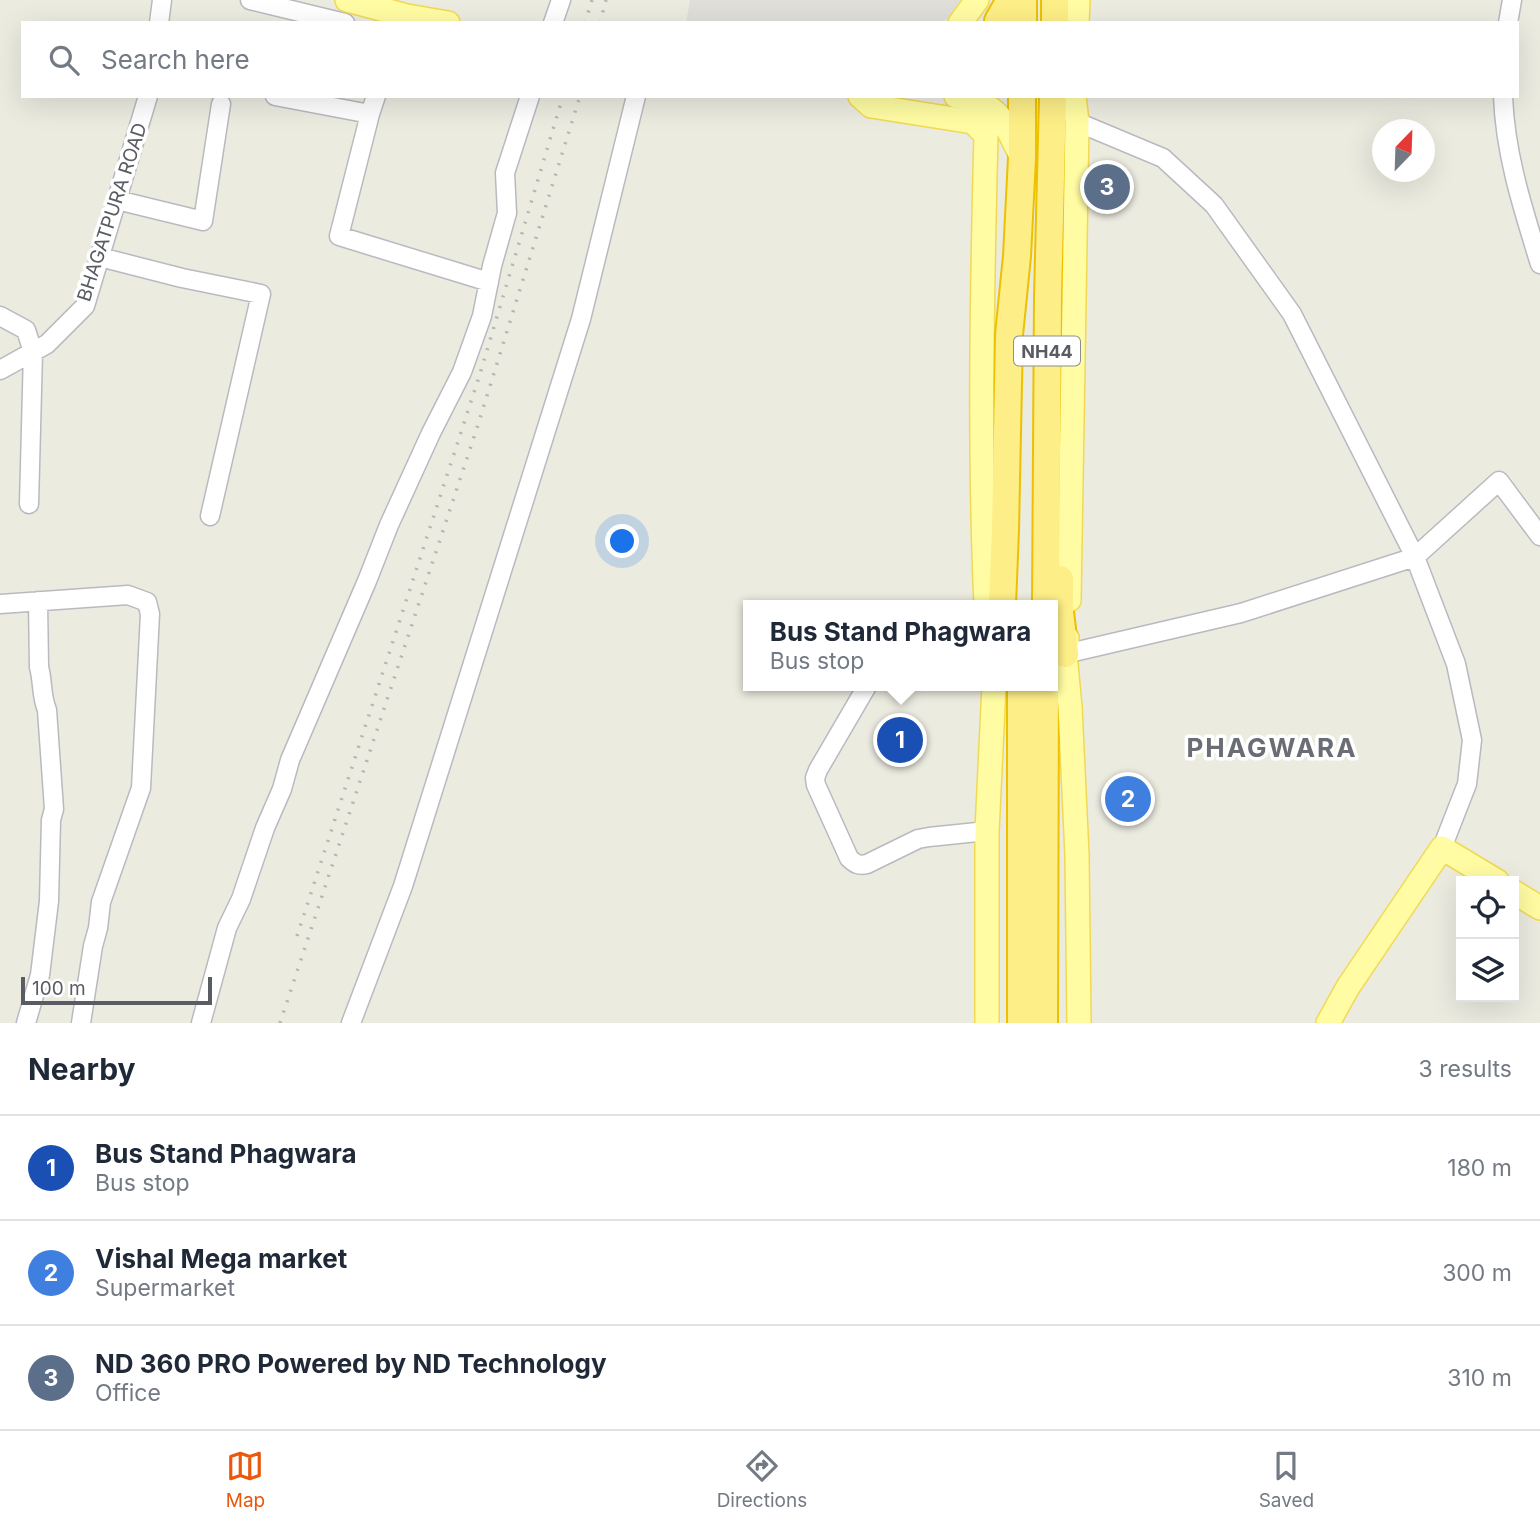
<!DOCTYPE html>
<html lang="en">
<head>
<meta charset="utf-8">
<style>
  :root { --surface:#fff; --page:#f2f2f3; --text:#1f2937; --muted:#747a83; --line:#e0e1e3; --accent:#ea580c }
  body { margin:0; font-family:Inter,sans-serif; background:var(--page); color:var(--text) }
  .controls { position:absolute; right:21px; bottom:21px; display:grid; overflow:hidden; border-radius:0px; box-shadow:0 7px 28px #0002 }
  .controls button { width:63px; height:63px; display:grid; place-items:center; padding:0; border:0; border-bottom:2px solid var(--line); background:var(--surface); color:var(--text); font:35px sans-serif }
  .compass { position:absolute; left:1372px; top:119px; width:63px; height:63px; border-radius:50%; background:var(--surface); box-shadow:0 7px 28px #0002; rotate:23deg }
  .scale { position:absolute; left:21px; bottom:18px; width:191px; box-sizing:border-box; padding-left:7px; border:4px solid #595c62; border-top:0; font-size:19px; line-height:24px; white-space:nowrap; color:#595c62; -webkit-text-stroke:5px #fff; paint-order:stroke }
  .you { position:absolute; left:623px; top:542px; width:24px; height:24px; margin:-18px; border:5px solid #fff; border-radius:50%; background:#1a73e8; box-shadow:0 0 0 10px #1a73e833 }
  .badge { display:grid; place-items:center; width:46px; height:46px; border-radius:50%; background:var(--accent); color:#fff; font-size:23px; font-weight:700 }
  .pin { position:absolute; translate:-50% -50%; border:4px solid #fff; box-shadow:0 2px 7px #0006 }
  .popup { position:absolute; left:743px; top:600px; width:315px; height:91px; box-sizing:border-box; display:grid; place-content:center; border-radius:0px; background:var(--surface); filter:drop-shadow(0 2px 5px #0005); font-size:23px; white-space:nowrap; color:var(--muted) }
  .popup b { font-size:26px; color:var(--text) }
  .popup::after { content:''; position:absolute; left:50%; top:100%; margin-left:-14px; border:14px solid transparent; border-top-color:var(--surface) }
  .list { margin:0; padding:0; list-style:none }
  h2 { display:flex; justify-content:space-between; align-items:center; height:91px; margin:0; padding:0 28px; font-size:30px }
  h2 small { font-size:23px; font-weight:400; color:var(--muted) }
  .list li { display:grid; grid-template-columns:46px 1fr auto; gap:21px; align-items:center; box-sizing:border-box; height:105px; padding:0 28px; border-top:2px solid var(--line) }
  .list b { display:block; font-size:26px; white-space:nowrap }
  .list p { margin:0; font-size:23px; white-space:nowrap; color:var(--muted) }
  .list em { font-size:23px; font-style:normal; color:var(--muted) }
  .icon { flex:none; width:38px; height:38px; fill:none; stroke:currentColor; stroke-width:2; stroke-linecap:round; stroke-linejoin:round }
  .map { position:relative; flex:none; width:1540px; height:1023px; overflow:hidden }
  .search { position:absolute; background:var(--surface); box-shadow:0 7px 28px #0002; left:21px; right:21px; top:21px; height:77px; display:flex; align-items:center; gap:18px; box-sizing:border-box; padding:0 24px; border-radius:0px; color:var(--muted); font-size:26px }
  .sheet { height:406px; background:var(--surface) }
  nav { display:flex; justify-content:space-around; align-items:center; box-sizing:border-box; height:98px; border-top:2px solid var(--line); background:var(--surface); font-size:19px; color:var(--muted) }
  nav a { display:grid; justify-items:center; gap:4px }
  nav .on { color:var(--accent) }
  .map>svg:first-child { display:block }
</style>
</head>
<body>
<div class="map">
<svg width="1540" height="1023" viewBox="0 0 1540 1023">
  <rect width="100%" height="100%" fill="#ecebe0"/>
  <path fill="#e0ded8" d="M690,0H960L948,18L940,23H686Z"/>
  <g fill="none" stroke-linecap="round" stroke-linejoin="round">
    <defs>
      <path id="minor" d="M250,0L345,23
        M159,23L162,0
        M553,23L561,0
        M1508,23L1512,0
        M275,96L370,114L376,96
        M1503,96C1505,154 1523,209 1540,264
        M370,114L339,236L489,282
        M1077,122L1163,158L1214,205L1292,314L1415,557L1456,664L1472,740L1467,784L1442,848
        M117,200L203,221L221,104
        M100,257L182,278L261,294L210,516
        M0,316L26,330L33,352L29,504
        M0,370L47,344L85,306L148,96
        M0,604L128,595L147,602L150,614L141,788L101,902L98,928L93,946L81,1023
        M1065,654L1241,613L1415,557L1499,481L1540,536
        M867,686L818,770L815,778L816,785L849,858C855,864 859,866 867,864L918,839L929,837L987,831
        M26,1023L40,975L49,901L51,820L54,809L47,710C41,696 43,681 39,667L38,601
        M201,1023L227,928L241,899L265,828L282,789L290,760L367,581L389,525L431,433L462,372L482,316L492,266L507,213L505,173L530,96
        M351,1023L403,886L581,319L636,96"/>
      <path id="major" d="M347,0L407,16L448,23
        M960,23L977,0
        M1077,23L1078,0
        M860,96L871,106L973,122L986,135C982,291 979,449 986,605
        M956,96C1000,103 1004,122 1022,158
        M1069,600L1077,122L1074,96
        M1067,638L1065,654L1070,707L1077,855L1079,1023
        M1514,892L1540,908
        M987,1023V831L994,686
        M1328,1023L1348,987L1442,848L1497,881"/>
      <path id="highway" d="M998,21L1010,0
        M1023,23V0
        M1055,23V0
        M1060,579V612L1065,654
        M1002,605L1005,530L1009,335L1017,256L1022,158V96
        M1046,605L1048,297L1053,96
        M1021,686V1023
        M1044,1023L1045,686"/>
    </defs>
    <use href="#minor" stroke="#b8bac0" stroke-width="21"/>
    <use href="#major" stroke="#f1d954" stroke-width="26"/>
    <use href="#highway" stroke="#edc100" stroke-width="30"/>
    <use href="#minor" stroke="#fff" stroke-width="18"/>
    <use href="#major" stroke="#fffca3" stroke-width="23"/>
    <use href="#highway" stroke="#fdee87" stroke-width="26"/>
    <path stroke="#b4b5b5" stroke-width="3.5" stroke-dasharray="2 9" stroke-linecap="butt" d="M585,23L592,0
      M600,23L606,0
      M297,936L479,377L563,96
      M280,1023L477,428L580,96"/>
  </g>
  <g text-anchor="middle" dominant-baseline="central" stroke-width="7" stroke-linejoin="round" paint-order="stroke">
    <rect fill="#fff" stroke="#8b8d91" stroke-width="2" x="1014" y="336.5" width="66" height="29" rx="5"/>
    <g font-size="18" font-weight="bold" fill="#595c62">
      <text x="1047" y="351">NH44</text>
    </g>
    <g font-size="19" fill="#595c62" stroke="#fff">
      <text transform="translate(112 212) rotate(-72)">BHAGATPURA ROAD</text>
    </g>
    <g font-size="26" font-weight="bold" letter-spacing="2" fill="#6a6e74" stroke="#fff">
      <text x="1272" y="747">PHAGWARA</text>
    </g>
  </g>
</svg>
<div class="controls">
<button><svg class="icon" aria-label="locate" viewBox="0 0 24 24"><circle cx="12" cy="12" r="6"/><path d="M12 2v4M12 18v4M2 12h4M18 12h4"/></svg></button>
<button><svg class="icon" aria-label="layers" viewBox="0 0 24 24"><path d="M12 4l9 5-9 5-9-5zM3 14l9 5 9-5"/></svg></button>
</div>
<svg class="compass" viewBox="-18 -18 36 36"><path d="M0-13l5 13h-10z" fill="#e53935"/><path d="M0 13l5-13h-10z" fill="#747a83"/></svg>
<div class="scale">100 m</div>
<div class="you"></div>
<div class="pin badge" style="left:900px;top:740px;background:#1a4fb4">1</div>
<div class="popup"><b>Bus Stand Phagwara</b>Bus stop</div>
<div class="pin badge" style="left:1128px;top:799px;background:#3f7fe0">2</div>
<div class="pin badge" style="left:1107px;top:187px;background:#5c6f8a">3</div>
<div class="search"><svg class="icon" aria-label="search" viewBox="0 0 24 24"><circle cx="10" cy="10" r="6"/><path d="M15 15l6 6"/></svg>Search here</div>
</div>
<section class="sheet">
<h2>Nearby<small>3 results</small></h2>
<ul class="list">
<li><span class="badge" style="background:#1a4fb4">1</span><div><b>Bus Stand Phagwara</b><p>Bus stop</p></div><em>180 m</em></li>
<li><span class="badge" style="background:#3f7fe0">2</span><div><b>Vishal Mega market</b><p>Supermarket</p></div><em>300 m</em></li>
<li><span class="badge" style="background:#5c6f8a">3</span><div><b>ND 360 PRO Powered by ND Technology</b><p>Office</p></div><em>310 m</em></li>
</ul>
</section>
<nav>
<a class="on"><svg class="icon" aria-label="map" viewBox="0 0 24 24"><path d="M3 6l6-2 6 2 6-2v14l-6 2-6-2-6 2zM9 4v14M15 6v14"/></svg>Map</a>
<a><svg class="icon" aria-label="directions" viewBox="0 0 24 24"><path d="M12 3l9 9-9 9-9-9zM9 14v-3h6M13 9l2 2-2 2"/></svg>Directions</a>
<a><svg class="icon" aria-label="saved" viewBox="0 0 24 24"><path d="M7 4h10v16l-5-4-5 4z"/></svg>Saved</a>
</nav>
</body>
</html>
